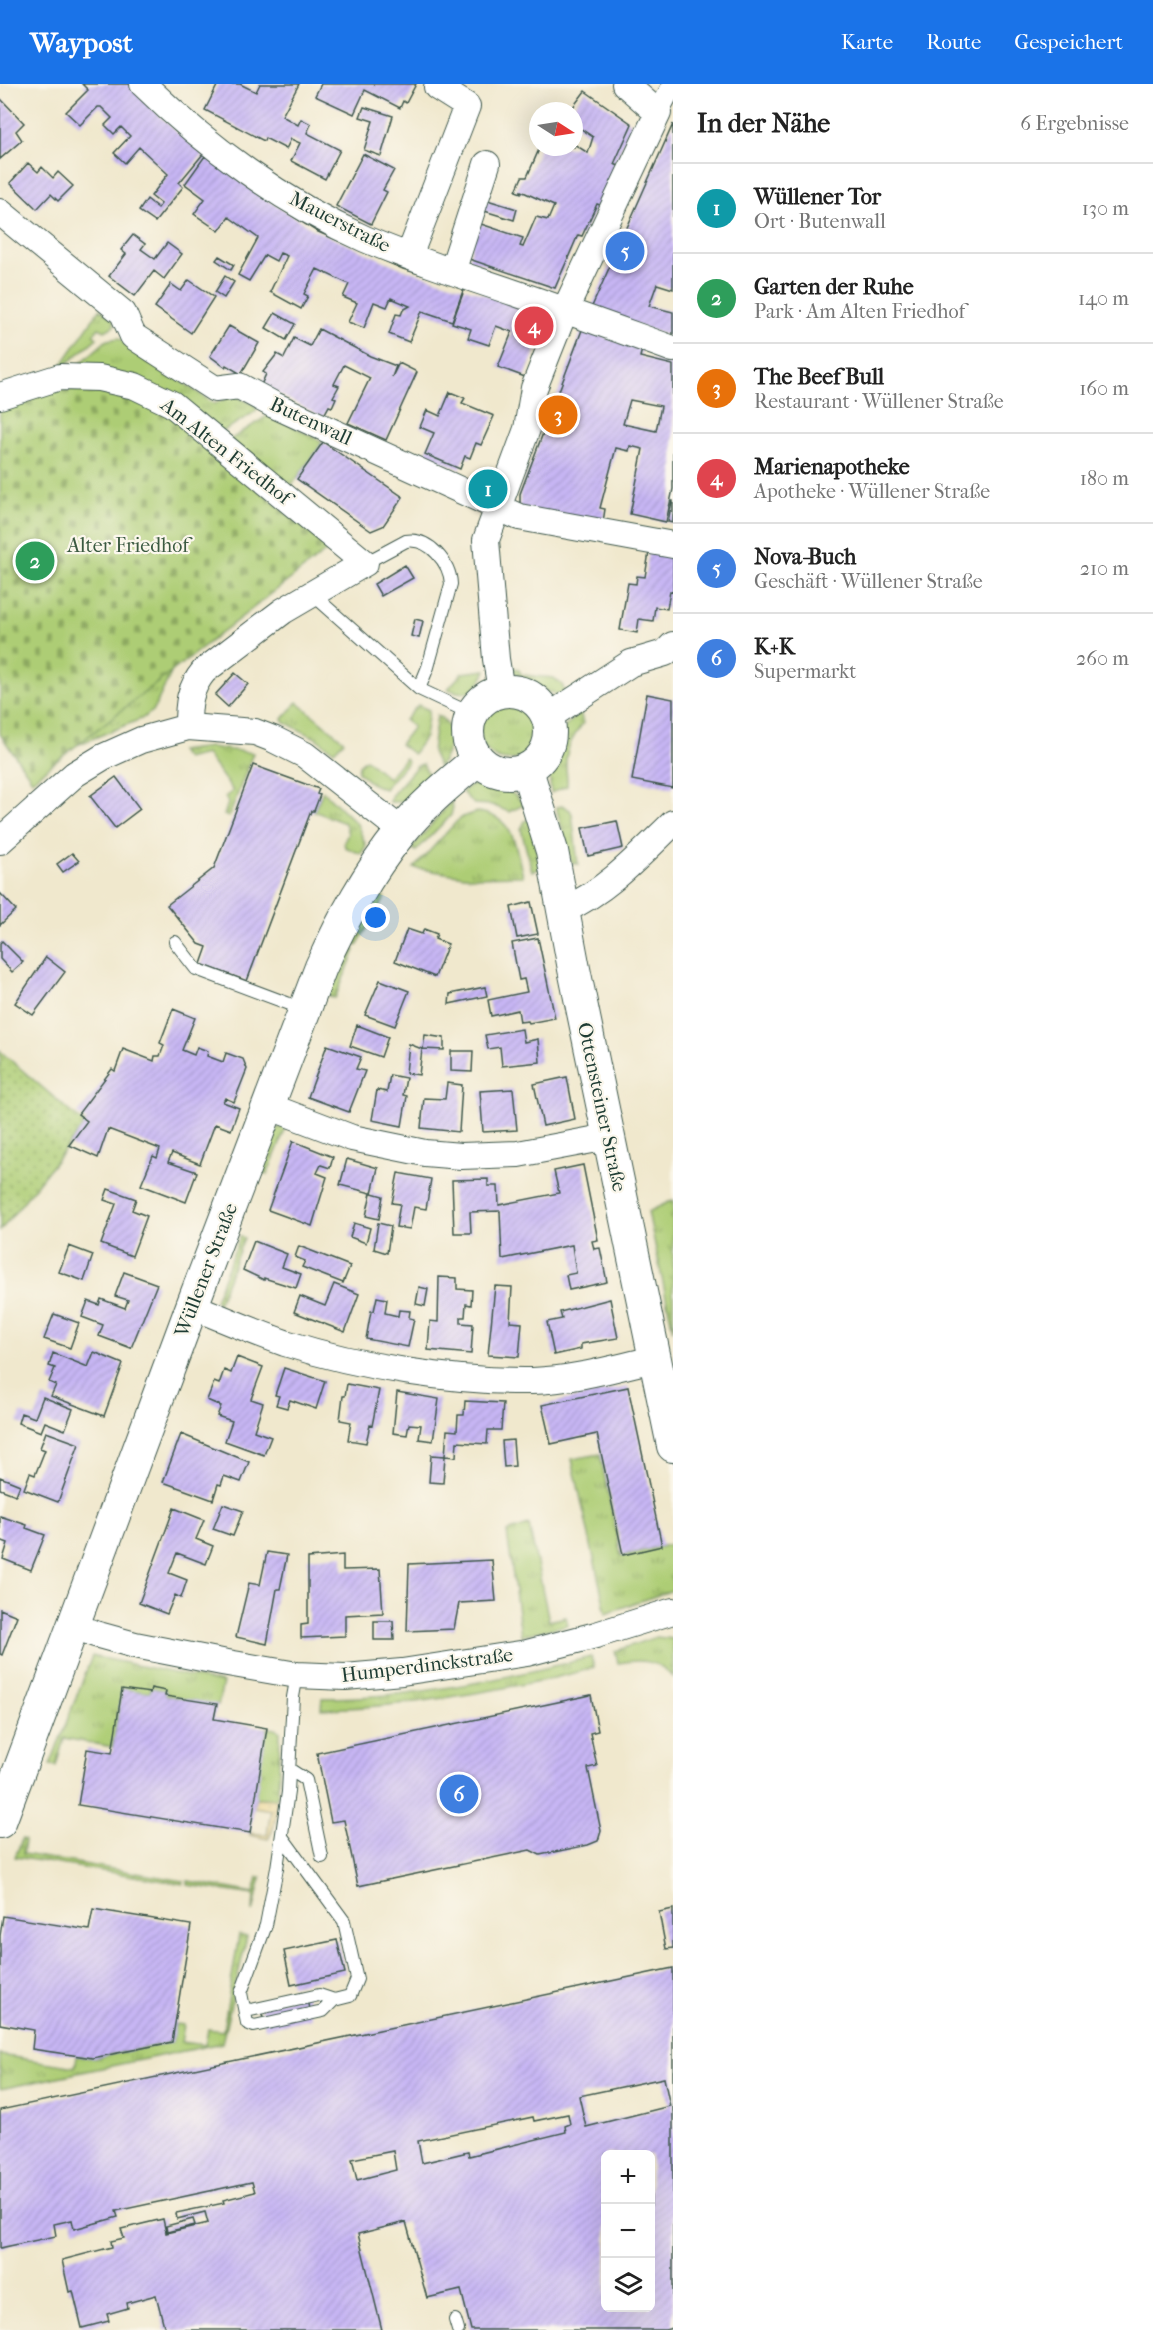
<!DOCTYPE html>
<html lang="de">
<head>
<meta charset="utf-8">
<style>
  :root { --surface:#fff; --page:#f2f2f2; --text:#222; --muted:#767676; --line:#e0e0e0; --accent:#1a73e8 }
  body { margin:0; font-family:"IM FELL French Canon",serif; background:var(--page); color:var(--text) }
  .controls { position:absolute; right:18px; bottom:18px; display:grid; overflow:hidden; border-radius:9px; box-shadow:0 6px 24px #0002 }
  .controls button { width:54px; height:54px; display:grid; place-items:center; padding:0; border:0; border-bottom:2px solid var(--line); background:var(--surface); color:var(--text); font:30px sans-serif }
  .compass { position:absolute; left:529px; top:18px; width:54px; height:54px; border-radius:50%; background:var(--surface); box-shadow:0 6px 24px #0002; rotate:102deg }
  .you { position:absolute; left:376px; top:834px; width:21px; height:21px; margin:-15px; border:4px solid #fff; border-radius:50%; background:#1a73e8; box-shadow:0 0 0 9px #1a73e833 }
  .badge { display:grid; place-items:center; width:39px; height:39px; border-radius:50%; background:var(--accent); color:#fff; font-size:20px; font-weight:700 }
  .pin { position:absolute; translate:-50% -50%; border:3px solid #fff; box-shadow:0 2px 6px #0006 }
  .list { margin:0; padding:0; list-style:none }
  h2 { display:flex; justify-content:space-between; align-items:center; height:78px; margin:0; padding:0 24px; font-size:26px }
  h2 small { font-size:20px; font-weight:400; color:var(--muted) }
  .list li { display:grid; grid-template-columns:39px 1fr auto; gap:18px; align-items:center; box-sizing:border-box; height:90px; padding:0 24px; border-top:2px solid var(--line) }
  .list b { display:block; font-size:22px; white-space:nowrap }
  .list p { margin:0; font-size:20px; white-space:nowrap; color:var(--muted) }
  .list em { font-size:20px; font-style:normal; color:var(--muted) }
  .icon { flex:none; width:33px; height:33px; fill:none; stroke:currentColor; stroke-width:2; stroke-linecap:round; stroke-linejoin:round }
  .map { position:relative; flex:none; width:673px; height:2246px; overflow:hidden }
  header { display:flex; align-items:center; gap:36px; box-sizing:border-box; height:84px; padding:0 30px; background:var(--accent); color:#fff }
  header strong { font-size:28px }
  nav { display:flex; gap:33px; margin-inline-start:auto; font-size:21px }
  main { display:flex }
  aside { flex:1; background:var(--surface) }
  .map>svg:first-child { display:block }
</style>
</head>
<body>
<header>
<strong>Waypost</strong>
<nav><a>Karte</a><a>Route</a><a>Gespeichert</a></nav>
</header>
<main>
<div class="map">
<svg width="673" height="2246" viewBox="0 0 673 2246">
  <defs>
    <pattern id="grass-tufts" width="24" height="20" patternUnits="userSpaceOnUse" patternTransform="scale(1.5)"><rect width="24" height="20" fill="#adcd74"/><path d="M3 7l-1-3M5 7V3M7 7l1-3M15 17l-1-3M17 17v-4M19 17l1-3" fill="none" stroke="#8ca860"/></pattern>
    <pattern id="sand-dots" width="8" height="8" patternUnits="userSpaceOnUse" patternTransform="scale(1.5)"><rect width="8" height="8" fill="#eeda9e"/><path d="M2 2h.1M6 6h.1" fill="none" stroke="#ccbc89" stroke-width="1.8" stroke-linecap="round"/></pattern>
    <pattern id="cemetery-stones" width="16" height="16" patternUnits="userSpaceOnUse" patternTransform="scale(1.5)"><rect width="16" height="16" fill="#adcd74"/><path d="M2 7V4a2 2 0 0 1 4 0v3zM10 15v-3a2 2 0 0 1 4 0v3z" fill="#8ca860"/></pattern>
    <pattern id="garden-dots" width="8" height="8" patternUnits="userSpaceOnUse" patternTransform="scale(1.5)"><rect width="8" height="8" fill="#adcd74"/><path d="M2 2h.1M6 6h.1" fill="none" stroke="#8ca860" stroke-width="1.8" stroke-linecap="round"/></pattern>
    <pattern id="building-hatch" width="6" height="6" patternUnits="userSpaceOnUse" patternTransform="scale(1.5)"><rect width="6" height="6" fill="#c7b6f4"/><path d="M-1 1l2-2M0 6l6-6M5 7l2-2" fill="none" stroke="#aa9dd2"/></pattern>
  </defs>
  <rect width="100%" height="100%" fill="#fbf7ec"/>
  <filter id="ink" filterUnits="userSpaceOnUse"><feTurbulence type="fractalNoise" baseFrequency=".0167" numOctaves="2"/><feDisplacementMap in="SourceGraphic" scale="12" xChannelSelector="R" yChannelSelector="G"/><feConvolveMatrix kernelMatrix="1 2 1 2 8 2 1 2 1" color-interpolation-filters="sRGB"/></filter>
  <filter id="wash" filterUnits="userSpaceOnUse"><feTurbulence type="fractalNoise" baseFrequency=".008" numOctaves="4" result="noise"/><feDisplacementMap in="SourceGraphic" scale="24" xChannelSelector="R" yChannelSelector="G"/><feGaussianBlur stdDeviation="1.35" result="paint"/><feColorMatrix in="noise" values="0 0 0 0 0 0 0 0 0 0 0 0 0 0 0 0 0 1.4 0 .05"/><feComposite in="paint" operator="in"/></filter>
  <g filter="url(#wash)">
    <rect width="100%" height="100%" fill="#f0e8cd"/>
    <path fill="url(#grass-tufts)" stroke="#668554" stroke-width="1.5" d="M100,225L114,236V242L105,247L99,244L93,251L97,254L56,289Z
      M119,254L214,320L234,311L256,322V327L219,350L73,286L107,256Z
      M270,330L323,358L287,408L228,357Z
      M510,582L518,585L522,591L554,594L562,601L566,610C550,613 518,596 510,582Z
      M486,586C479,605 469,614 448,605L462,589Z
      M172,587L153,627L141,635L72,663Z
      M297,618L344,657L334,667L314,653L284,638L283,635Z
      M480 648a28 28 0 1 1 56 0a28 28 0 1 1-56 0Z
      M418,621L429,626L425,653L413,670L400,660L413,643L405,636Z
      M580,628L583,639C573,653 565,665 566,683C566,690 568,696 567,702L551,709L549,689L561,664L563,645Z
      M437,631C457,642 450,668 439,683L432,668Z
      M210,663L253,669L229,733L224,731L228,719L225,713L233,707L206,670L186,675L179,667Z
      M405,674L408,677L384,705L371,699L358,688L359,681L366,675L388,694Z
      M423,680L430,694L403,718H390L391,712L417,682Z
      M480,699C497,701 514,706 524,721L509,728L492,721L474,720L462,708L470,702Z
      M323,707L357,740L366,762L361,770L345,763L344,758L348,750L345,739L314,727Z
      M451,717L453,723L451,731L416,767L412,764Z
      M563,722L570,726L572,730L578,780L572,779L556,723Z
      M477,728C515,732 515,762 523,792L471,793L414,784L457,737L463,733Z
      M530,735L541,785L532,787L521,745L525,737Z
      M379,810L385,814L357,861L351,858Z
      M348,863L355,866L335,914L327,911Z
      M288,1039L267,1091L260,1088L277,1044Z
      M673,1116V1246L648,1128Z
      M240,1152L244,1154L218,1220L215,1216Z
      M600,1370L621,1472L672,1460L673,1506L606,1529L572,1375Z
      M529,1441L549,1537L566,1533L568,1541L521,1551L507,1448Z
      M656,1553L673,1555V1594C658,1575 640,1575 618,1579L615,1567Z
      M92,1572L223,1599L218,1621L165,1612L166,1607L151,1604L150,1609L122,1605L113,1663L64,1654L56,1682L50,1681Z
      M591,1573L594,1583C565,1593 534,1598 504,1604C443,1615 383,1624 321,1625L322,1614C413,1614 504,1595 591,1573Z
      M267,1644L277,1645L280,1648L278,1709L276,1715L255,1714Z
      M22,1755L25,1756L23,1770L184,1797L183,1800L15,1773Z
      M258,1793H261L253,1828L254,1811L188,1801V1797L254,1809Z
      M239,1851L247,1853L222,1959L0,2005V1971L75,1983L77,1972L94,1974L172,1958L175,1940L184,1941L181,1958L205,1961L208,1945L223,1947Z"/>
    <path fill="url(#sand-dots)" stroke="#868c69" stroke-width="1.5" d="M255,1714L276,1715C278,1728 275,1744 268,1755L250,1751V1749L267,1751L271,1726L254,1723Z"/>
    <path fill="url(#cemetery-stones)" stroke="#668554" stroke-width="1.5" d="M102,304L160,323L329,465L32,696L0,650V316L34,306Z"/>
    <path fill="url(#garden-dots)" stroke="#668554" stroke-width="1.5" d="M0,967L85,1040L0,1147Z"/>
    <g id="blocks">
      <path fill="url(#building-hatch)" fill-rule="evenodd" d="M82,0H129L176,48L203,70L179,99L183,103L155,138L139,127L147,115L158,124L161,120L151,112L168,90L139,63L125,79L114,69L130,52L121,43L114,50L105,41L112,34L101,23H98L80,41L66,28L88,6Z
        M218,0H240L256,8L260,0H299L282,32L298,41L301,35L311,40L307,49L340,66L325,95L291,77L300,59L291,55L286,65L265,54L264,57L205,26Z
        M321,0H416L406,19L403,17L400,24L365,6L354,30L315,12Z
        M585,7L632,40L614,80L619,82L600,121L597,120L582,152L578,151L555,204L469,175L478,139L523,154L520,162L523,163L536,133L548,136L554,122L521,107V109L516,107L522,93H527L540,63H574V60L588,69L593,53L574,40V27H570Z
        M0,14L24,39L16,47L22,56L0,75Z
        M364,23L393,32L381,72L364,66L373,37L360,33Z
        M673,40V205L657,200L649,222L673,228V253L590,227Z
        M363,70L394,86L383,106L387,108L371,140L336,122Z
        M205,72L259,111L316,147L403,185L464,204L452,237L422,227L409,258L389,250L396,230L401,231L403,226L410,222L391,214L387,223L374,218L364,244L348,238L357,219L343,213L349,200L317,185L304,210L308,212L301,225L270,208L287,172L280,169L276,177L265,171L249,197L238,191L258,154L229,133L219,147L194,130L205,115L185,100Z
        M28,79L38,88L42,83L53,94L58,88L73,102L58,117L51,110L37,125L10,99Z
        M484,115L517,125L514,136L481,126Z
        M133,151L145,160L141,165L155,175L167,159L182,170L164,195L154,187L135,212L109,192L126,170L121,166Z
        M219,172L234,181L231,186L216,176Z
        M225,192L234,198L224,214L215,208Z
        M189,196L214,213L191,249L155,223L171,200L181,207Z
        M465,204L541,230L543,233L546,238L525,293L498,283L512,248L496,242L489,261L468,254L471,245L452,239Z
        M275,229L295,240L286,256L266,244Z
        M229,242L259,259L241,290L226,281L225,283L210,272Z
        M319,245L370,272L396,282L392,293L399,279L417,288L386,356L348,339L370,294L344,281L334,300L339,302L333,313L336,314L332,323L329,322L323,333L261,301L266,290L263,288L277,270L284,274L294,254L310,262Z
        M582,246L642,265L640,273L673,281V405L666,438L630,430L643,365L630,362L629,367L616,364L600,424L605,425L603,438L520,425V410ZM630,316L661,322L656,347L623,340Z
        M450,308L465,314L462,319L494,332L481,361L476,359L470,374L465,372L460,385L425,370L434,349L420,343L427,326L440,332Z
        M323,358L403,413L383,442L371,447L297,395Z
        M672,417H673V439L668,438Z
        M649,468L673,472V508L670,507L667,525L655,523L653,537L639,535L637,549L620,546L628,499L636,500L637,492L645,493Z
        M405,481L413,494L381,512L374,500Z
        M415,535L423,537L419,554L411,552Z
        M235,589L248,600L228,623L215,611Z
        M647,610L673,615V704L632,696Z
        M253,681L319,705L317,710L320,711L314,727H311L247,897L201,880L207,863L199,860L167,821L214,784Z
        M116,693L140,725L115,744L90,712Z
        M617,737L623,764L588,772L582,744Z
        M72,769L79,777L63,788L57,780Z
        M0,809L16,826L0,841Z
        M531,818L538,850L517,854L511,823Z
        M407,845L422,850L424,845L437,850L435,855L448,860L435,893L395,877Z
        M538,854L555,934L529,939L528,937L520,938L518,926L491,932L488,916L527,908L524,895L519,896L512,859Z
        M2,857L23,878L12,888L0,875V859Z
        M46,873L65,888L33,931L15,919Z
        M380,896L409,907L395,942L365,931Z
        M485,903L487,912L449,920L450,910Z
        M173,925L195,934L182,966L194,971L197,963L208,967L207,972L223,978L226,969L243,975L247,985L234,1018L225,1014L223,1018L239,1024L231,1046L215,1040L200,1080L172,1069L168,1078L197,1088L186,1118L141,1101L153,1072L157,1074L160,1065L108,1045L98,1074L69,1061L87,1037L78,1030L112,985L115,987L123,965L154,977L155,972H160L164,961L160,959Z
        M357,941L388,953L381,973L350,962Z
        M522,945L524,958L538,955L540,978L502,982L500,963L488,965L485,951Z
        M425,951L444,954V966L423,965Z
        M409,960L422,965L419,991L406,989Z
        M327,961L361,973L356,985L365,987L349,1028L308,1013Z
        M451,967H473L472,988L451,987Z
        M390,991L406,994L403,1011L407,1012L402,1042L372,1036L377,1006L387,1008Z
        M567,993L575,1035L543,1042L534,1000Z
        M447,999L462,1001L459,1048L421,1044L424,1014L445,1015Z
        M513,1005L517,1046L483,1048L480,1007Z
        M293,1057L333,1073L330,1084L321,1081L317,1089L327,1093L312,1142L268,1126Z
        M347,1075L378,1084L372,1109L383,1112L379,1135L366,1132L371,1109L340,1101Z
        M583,1081L598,1156L592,1157L594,1165L600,1164L607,1198L569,1206L566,1191L576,1189L572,1161L502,1175L500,1127L470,1128L471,1149H454L452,1096L488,1095V1102H498L499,1121L559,1109L554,1087Z
        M398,1089L431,1095L426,1125L414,1123L410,1145L396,1143L400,1120L392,1119Z
        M108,1105L136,1115L132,1126L147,1132L132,1172L101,1160L116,1120L104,1116Z
        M354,1139L370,1144L366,1159L350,1153Z
        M378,1139L391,1142L387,1169L374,1165Z
        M254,1157L287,1170L282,1183L301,1190L296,1204L264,1194V1196L243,1186Z
        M69,1162L93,1171L84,1197L59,1188Z
        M299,1162L350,1182L343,1199L302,1183L305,1177L295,1173Z
        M124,1188L157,1200L131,1264L99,1252L103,1241L82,1233L88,1217L99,1221L101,1215L125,1224L128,1216L115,1212Z
        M439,1193L457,1194V1205L472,1206L471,1221L466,1220L465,1233H461V1239L473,1240L471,1270L428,1266L430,1237L438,1238Z
        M334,1200L359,1210L345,1248L294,1228L300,1212L325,1222Z
        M495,1202L512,1203L510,1238L522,1239L519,1273L488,1271Z
        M419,1203L428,1205L425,1222L416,1220Z
        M377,1213L387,1215L385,1229L398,1232L399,1226L410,1227L409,1234L414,1235L408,1263L366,1255L371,1227H374Z
        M610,1215L618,1254L581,1260V1265L554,1271L547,1238L562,1235L560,1228Z
        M54,1230L79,1239L70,1264L44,1255Z
        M94,1268L123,1280L104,1332L51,1312L56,1301L49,1298L55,1284L49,1282L53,1269L88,1283Z
        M237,1273L263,1283L251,1315L263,1319L254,1347L271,1353L264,1371L225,1357L232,1337L217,1332L221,1322L207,1316L214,1298L219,1300L224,1286L231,1289Z
        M284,1284L325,1297L316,1325L290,1316L287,1324L276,1321L279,1312L275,1311Z
        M347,1300L379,1306L372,1342L370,1341L366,1359L348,1356L351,1338L340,1336L343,1312H345Z
        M628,1303L662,1462L623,1471L597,1350L551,1360L542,1321Z
        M397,1308L439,1315L433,1357L419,1355L421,1341L409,1340L407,1351L393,1349Z
        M43,1313L73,1325L65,1346L45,1338L41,1348L18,1339L21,1329L35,1334Z
        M465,1317L503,1319L501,1346H488L487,1360L457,1358L456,1373L445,1372L447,1346L457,1347L458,1331H464Z
        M46,1348L79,1360L58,1418L24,1405L30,1389L35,1391L45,1366L40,1364Z
        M181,1350L249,1378L241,1398L224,1392L221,1401L218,1400L213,1416L163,1398Z
        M513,1356L515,1382L504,1383L502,1357Z
        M431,1371L445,1372L443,1399L429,1398Z
        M0,1393L20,1401L16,1411L0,1405Z
        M223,1420L243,1427L233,1452L213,1445Z
        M174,1424L204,1436L196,1455L213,1462L206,1480L177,1469L169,1489L187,1496L181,1514L175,1511L167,1530L139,1519Z
        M0,1432L27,1441L26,1444L45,1451L31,1486L3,1475L8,1459L0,1456Z
        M267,1468L287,1471L280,1505H277L267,1560L236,1553L249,1499L260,1501Z
        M343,1471V1486L380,1485L383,1529L345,1531V1552L301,1554V1541L308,1540V1474Z
        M492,1476L496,1517L459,1519L454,1545L407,1547L409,1480Z
        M0,1525L17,1532L2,1571L0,1570Z
        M374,1537H393L394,1556H374Z
        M151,1604L166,1607L165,1612L217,1620L214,1635L267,1644L250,1749L78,1721L87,1665L112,1669L122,1605L150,1609Z
        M591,1611L598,1647L590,1649L597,1682L588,1684L601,1747L598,1757L588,1761L540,1771L530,1766L358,1802L344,1736L331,1738L317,1669Z
        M93,1825L191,1841L172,1958L93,1974L32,1965L34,1946L0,1940V1852L3,1832L89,1846Z
        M673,1825V1864L666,1865L659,1828Z
        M337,1856L345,1889L291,1901L284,1867Z
        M673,1884V2244L665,2246H471L461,2206L427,2214L406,2138L358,2150L382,2246H165L156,2211L127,2219L128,2224L107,2230L109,2237L82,2244L73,2207L69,2208L62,2176L112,2163L111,2157L124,2154L121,2145L163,2135L166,2149L208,2139L205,2128L177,2135L176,2129L224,2119L223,2116L255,2108L252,2098L116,2127L118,2133L74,2145L72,2136L54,2140L56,2152L0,2164V2026ZM664,1994L670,2022L586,2043L579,2012ZM568,2030L570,2040L565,2042L566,2048L469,2072L468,2068L422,2079L418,2057L533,2033L534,2037ZM393,2067L396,2086L357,2096L352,2075ZM606,2070H651L650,2224H606Z
        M306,1911L311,1934L265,1944L260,1921Z
        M193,2135L195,2141L167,2148L166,2142Z"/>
    </g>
  </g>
  <g filter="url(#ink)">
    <use href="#blocks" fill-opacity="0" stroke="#3e574b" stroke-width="1.5"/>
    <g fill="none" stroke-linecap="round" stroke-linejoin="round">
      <defs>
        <path id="service" d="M365,479L406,457C429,453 450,479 451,500L428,583L419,605
          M311,509L419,605L472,630
          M175,858L196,885L303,925
          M297,1591L293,1613L288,1708L277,1784L266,1841L241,1909L247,1939L254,1942L323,1927L334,1916
          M289,1685L306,1696L322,1773
          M244,1924L251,1926L319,1911L334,1916L350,1912L357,1895L344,1837L283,1754
          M455,2236L458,2246"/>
        <path id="pedestrian" d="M658,29L673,0"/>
        <path id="minor" d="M143,0C206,62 284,119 365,155C414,176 465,192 515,209C568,227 620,246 673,265
          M0,128L123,229L133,252L215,305L239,302L274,321L519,433L673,461
          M409,172L467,22L437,3L439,0
          M452,188L487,80
          M0,312L60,293L99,294L135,302L172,320L365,479L283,527L204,587C189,605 188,620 188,643
          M501,607L496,575L486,456L527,345L534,304L565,226L658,29L625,0
          M548,633L631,579L665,569L673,561
          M0,757L75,690L103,673L141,656L188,643L255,648L273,655L305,671L402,747
          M564,826C607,807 639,772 673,739
          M268,1022L352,1054L425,1069L461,1072L518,1070L608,1053
          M192,1222C223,1235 254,1248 285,1259C360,1283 454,1298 532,1297C573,1296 615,1284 654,1275
          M73,1541L95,1550L135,1561L222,1578L297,1591L345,1593L402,1588L527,1569L596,1551L673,1527"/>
        <path id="tertiary" d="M468 648a41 41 0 1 1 82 0a41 41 0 1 1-82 0Z
          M527,686L552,767L574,885L673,1362
          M0,1738L192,1222L321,883C343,835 367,790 401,748C423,720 451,698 478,675"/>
      </defs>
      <use href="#service" stroke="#3e574b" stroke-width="14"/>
      <use href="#pedestrian" stroke="#3e574b" stroke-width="22"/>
      <use href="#minor" stroke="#3e574b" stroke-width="28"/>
      <use href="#tertiary" stroke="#3e574b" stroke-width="34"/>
      <use href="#service" stroke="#fff" stroke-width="12"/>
      <use href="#pedestrian" stroke="#fff" stroke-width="20"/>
      <use href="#minor" stroke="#fff" stroke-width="26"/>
      <use href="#tertiary" stroke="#fff" stroke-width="32"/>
    </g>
  </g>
  <g text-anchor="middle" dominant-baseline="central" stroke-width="4.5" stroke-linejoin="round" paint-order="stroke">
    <g font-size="20" fill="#1f3d34" stroke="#fbf7ec">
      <text transform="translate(340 138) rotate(27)">Mauerstraße</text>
      <text transform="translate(311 337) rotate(25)">Butenwall</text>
      <text transform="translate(226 367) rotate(38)">Am Alten Friedhof</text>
      <text transform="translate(602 1023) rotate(78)">Ottensteiner Straße</text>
      <text transform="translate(206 1186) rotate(-69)">Wüllener Straße</text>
      <text transform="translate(427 1581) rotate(-7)">Humperdinckstraße</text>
    </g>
    <g font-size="20" fill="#3b5a41" stroke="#fbf7ec">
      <text x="128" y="461">Alter Friedhof</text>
    </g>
  </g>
</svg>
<div class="controls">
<button>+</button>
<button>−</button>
<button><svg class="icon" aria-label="layers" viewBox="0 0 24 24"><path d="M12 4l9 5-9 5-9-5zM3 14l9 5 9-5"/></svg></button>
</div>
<svg class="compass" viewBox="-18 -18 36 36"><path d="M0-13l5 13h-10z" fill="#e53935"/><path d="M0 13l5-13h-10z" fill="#767676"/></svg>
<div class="you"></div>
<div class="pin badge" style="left:488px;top:405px;background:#0f9aa8">1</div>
<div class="pin badge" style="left:35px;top:477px;background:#2e9e5b">2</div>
<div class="pin badge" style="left:558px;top:331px;background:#e8710a">3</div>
<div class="pin badge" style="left:534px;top:242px;background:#e0444e">4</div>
<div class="pin badge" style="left:625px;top:167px;background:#3f7fe0">5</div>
<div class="pin badge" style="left:459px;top:1710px;background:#3f7fe0">6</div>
</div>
<aside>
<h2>In der Nähe<small>6 Ergebnisse</small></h2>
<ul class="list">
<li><span class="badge" style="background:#0f9aa8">1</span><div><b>Wüllener Tor</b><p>Ort · Butenwall</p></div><em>130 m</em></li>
<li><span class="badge" style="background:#2e9e5b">2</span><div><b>Garten der Ruhe</b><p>Park · Am Alten Friedhof</p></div><em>140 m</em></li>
<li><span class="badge" style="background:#e8710a">3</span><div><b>The Beef Bull</b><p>Restaurant · Wüllener Straße</p></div><em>160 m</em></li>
<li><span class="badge" style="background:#e0444e">4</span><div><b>Marienapotheke</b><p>Apotheke · Wüllener Straße</p></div><em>180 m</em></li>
<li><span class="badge" style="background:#3f7fe0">5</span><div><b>Nova-Buch</b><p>Geschäft · Wüllener Straße</p></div><em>210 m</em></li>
<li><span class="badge" style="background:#3f7fe0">6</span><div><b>K+K</b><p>Supermarkt</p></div><em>260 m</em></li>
</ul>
</aside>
</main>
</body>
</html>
